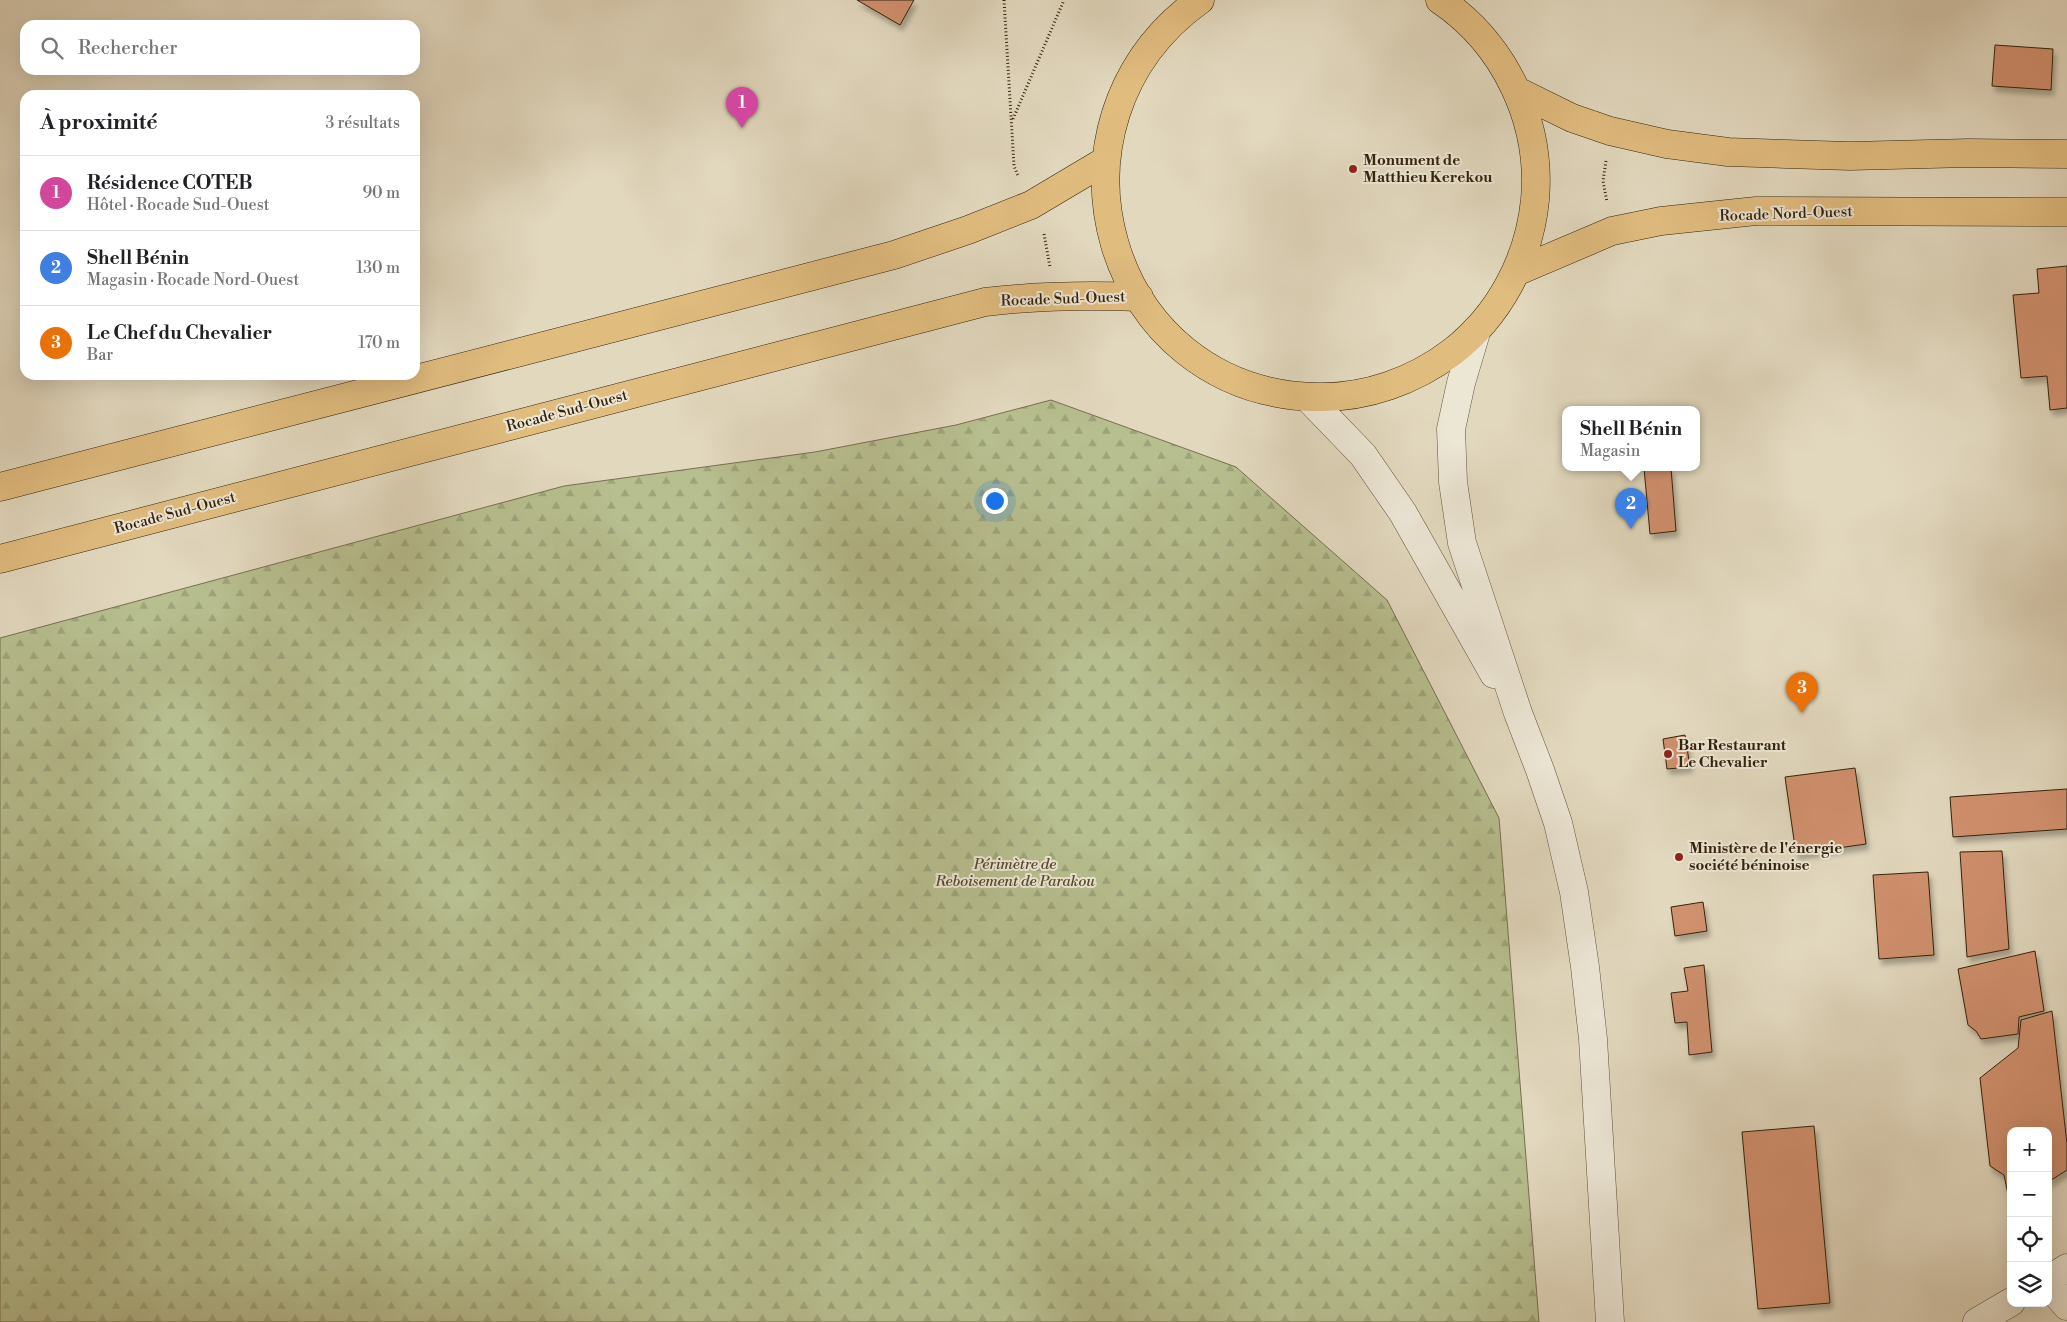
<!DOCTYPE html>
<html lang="fr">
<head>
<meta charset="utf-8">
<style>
  :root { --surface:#fff; --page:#f2f2f2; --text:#202124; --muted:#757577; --line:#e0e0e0; --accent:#0b8043 }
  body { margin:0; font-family:"Libre Bodoni",serif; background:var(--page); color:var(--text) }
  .controls { position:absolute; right:15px; bottom:15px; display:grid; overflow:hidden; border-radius:10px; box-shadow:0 5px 20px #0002 }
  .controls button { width:45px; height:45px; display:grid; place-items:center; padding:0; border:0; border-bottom:1px solid var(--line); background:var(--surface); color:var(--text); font:25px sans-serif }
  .you { position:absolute; left:994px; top:500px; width:18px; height:18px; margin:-12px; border:4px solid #fff; border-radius:50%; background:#1a73e8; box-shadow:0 0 0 8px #1a73e833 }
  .badge { display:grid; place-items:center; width:32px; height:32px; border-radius:50%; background:var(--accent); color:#fff; font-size:16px; font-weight:700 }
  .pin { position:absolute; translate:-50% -41px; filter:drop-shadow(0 1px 2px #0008) }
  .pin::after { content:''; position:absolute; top:26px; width:18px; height:15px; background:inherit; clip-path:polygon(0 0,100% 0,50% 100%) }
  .popup { position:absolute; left:1562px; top:406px; width:138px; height:65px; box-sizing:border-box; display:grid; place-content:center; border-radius:10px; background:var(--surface); filter:drop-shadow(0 1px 4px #0005); font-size:16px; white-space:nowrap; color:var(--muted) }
  .popup b { font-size:19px; color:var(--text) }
  .popup::after { content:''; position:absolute; left:50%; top:100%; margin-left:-10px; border:10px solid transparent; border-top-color:var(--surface) }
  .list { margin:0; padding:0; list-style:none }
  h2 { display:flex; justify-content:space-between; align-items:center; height:65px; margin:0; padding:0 20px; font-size:21px }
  h2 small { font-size:16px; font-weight:400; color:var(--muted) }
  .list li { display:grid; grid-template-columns:32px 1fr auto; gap:15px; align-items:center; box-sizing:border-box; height:75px; padding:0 20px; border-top:1px solid var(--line) }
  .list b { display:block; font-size:19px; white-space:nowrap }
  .list p { margin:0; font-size:16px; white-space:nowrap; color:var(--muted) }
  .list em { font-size:16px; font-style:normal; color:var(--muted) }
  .icon { flex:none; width:28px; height:28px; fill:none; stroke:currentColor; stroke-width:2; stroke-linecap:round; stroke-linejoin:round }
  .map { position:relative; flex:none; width:2067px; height:1322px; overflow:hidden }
  .search { position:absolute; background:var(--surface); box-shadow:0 5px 20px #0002; left:20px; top:20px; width:400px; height:55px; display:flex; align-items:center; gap:12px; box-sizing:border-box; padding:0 18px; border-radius:15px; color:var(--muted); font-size:19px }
  .panel { position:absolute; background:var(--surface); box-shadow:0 5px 20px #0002; left:20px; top:90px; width:400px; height:290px; border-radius:15px }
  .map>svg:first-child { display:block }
</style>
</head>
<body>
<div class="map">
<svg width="2067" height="1322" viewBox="0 0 2067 1322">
  <defs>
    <pattern id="forest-firs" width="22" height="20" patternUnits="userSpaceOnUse" patternTransform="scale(1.25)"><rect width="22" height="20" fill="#b7be8f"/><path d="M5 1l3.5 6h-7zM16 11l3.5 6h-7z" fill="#9ea37a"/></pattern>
    <filter id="shadow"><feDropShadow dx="3" dy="5.5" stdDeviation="2.5" flood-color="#0004"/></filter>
  </defs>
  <rect width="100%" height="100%" fill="#e2d8be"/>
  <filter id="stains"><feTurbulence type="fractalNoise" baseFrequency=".004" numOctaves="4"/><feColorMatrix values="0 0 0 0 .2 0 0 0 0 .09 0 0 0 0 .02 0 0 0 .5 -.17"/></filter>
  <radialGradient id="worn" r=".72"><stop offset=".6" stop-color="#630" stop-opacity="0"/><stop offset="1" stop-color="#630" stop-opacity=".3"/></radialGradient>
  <path fill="url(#forest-firs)" stroke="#76704d" d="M1051,400L1236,467L1387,600L1499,818L1539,1322H0V638L564,486L815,452L956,425Z"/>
  <path fill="#d1906e" stroke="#34220b" filter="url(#shadow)" d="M857,0H914L900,25Z
    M1995,45L2053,49L2051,90L1992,86Z
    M2067,266V408L2050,410L2047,376L2021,378L2013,295L2039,293L2037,269Z
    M1644,468H1671L1676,531L1650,534Z
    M1685,735L1690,767L1667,769L1663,739Z
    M1855,768L1866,844L1796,854L1785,777Z
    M2067,789V829L1953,837L1950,797Z
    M2002,851L2009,949L1967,957L1960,852Z
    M1928,872L1934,955L1879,959L1873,875Z
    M1703,902L1707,931L1675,936L1671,907Z
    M2035,951L2044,1011L2019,1017L2018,1034L1981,1039L1976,1031L1968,1025L1958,969Z
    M1704,965L1712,1052L1689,1055L1687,1022L1675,1023L1671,993L1688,991L1684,968Z
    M2052,1011L2067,1144V1170L2048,1182V1131H2011L2010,1204L2004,1175L1990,1166L1980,1078L2018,1048L2021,1020Z
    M1814,1126L1830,1303L1758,1309L1742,1132Z"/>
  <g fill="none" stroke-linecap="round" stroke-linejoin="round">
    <defs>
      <path id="minor" d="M1477,329L1461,383L1451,429L1453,482L1462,543L1518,713L1540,770L1558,823L1574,892L1585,967L1593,1039L1610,1322
        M1307,397L1363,455L1403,513L1494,674
        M2048,1280L2067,1268
        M2048,1285L2067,1306
        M1977,1322L2011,1302"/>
      <path id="major" d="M1200,0C1028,123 1105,394 1318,397C1366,398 1414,381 1452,352C1499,316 1529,260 1535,200C1542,122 1505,44 1440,0
        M1517,91L1572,118L1610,131L1667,144L1728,152L1850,156L1969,153L2067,154
        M1516,272L1612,231L1661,221L1756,211L2067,212
        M0,487L894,255L968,230L1031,205L1105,161
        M0,559L985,302C1036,296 1087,295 1139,297"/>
    </defs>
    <use href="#minor" stroke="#605038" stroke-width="29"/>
    <use href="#major" stroke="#34220b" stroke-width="29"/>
    <path stroke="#34220b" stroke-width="3" stroke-dasharray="1 2.5" stroke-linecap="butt" d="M1004,0L1014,166L1018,176
      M1013,119L1064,0
      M1606,161L1603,181L1607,202
      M1044,234L1050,267"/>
    <use href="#minor" stroke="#ece6d5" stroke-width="28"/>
    <use href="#major" stroke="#e1bc7f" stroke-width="28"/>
  </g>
  <g fill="#8f2418" stroke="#ece6d5" stroke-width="2">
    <circle cx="1353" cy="169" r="5"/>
    <circle cx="1668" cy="754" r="5"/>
    <circle cx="1679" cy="857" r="5"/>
  </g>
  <g text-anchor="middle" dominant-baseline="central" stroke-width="4" stroke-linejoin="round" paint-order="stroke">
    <g font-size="15" font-weight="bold" fill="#34220b" stroke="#ece6d5" text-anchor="start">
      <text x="1363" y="160">Monument de<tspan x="1363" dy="17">Matthieu Kerekou</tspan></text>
      <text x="1678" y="745">Bar Restaurant<tspan x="1678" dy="17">Le Chevalier</tspan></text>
      <text x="1689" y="848">Ministère de l'énergie<tspan x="1689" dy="17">société béninoise</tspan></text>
    </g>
    <g font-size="15" fill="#34220b" stroke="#ece6d5">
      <text transform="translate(1786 214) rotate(-2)">Rocade Nord-Ouest</text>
      <text transform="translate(1063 299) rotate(-2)">Rocade Sud-Ouest</text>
      <text transform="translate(567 411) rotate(-15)">Rocade Sud-Ouest</text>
      <text transform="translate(175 513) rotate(-15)">Rocade Sud-Ouest</text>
    </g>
    <g font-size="15" font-style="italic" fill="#55492c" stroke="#ece6d5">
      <text x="1015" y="864">Périmètre de<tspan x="1015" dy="17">Reboisement de Parakou</tspan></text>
    </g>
  </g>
  <rect width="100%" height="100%" filter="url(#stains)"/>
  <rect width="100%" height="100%" fill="url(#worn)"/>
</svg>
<div class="controls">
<button>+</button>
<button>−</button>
<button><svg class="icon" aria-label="locate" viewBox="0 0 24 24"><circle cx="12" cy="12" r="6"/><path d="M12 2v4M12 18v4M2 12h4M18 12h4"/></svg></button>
<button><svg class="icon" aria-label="layers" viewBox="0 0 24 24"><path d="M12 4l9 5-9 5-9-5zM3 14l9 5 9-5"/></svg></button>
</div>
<div class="you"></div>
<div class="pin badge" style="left:742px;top:128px;background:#d1479c">1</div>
<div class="pin badge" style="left:1631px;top:529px;background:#3f7fe0">2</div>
<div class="popup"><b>Shell Bénin</b>Magasin</div>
<div class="pin badge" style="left:1802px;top:713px;background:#e8710a">3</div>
<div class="search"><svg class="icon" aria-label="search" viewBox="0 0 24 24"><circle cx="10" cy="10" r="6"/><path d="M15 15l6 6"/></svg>Rechercher</div>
<section class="panel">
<h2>À proximité<small>3 résultats</small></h2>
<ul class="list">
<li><span class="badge" style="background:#d1479c">1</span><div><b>Résidence COTEB</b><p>Hôtel · Rocade Sud-Ouest</p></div><em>90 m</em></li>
<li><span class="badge" style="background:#3f7fe0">2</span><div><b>Shell Bénin</b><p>Magasin · Rocade Nord-Ouest</p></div><em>130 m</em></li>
<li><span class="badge" style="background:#e8710a">3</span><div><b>Le Chef du Chevalier</b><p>Bar</p></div><em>170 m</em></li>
</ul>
</section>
</div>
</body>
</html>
